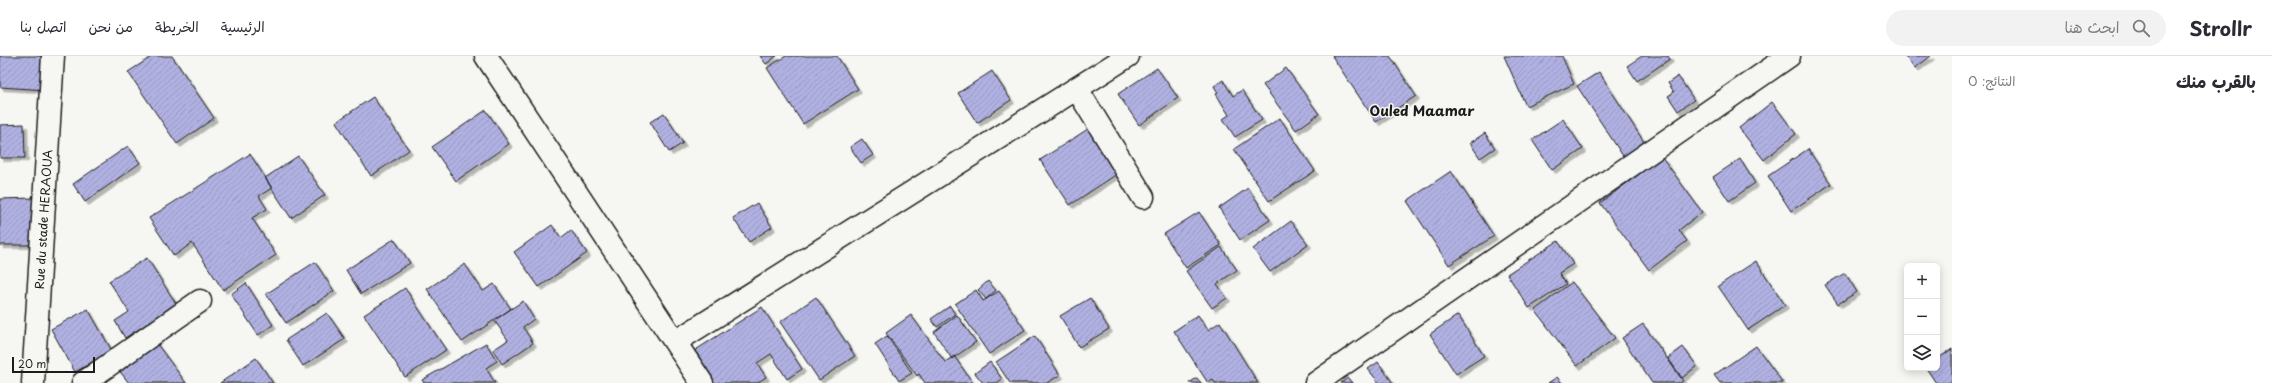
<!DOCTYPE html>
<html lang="ar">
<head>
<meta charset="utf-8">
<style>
  :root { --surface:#fff; --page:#f2f2f3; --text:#2b2b33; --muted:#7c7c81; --line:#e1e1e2 }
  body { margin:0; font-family:"Playpen Sans","Playpen Sans Arabic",sans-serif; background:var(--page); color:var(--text); direction:rtl }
  .controls { position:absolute; right:12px; bottom:12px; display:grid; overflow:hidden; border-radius:6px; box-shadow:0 2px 10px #0003 }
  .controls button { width:36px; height:36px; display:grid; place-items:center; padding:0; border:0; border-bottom:1px solid var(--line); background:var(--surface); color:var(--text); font:20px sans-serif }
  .scale { position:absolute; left:12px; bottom:10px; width:83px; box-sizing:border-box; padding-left:4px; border:2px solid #1c1c1c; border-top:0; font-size:11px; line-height:14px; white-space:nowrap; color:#1c1c1c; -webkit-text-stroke:3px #f6f6f2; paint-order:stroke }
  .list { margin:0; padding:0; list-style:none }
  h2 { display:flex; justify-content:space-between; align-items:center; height:52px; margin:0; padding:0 16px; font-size:17px }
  h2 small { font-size:13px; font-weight:400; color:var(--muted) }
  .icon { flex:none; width:22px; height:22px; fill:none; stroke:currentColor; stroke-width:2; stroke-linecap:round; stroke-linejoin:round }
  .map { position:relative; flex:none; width:1952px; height:327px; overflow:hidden; direction:ltr }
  header { display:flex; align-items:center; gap:24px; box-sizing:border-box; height:56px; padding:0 20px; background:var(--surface); border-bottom:1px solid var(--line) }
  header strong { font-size:19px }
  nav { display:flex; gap:22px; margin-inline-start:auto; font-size:14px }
  .search { width:280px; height:36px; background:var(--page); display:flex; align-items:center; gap:10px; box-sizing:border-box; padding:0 14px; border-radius:22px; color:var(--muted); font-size:15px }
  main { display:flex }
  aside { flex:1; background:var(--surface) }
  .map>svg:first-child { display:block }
</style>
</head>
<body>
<header>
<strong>Strollr</strong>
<div class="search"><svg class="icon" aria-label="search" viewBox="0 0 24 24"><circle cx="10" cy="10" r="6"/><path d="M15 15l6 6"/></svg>ابحث هنا</div>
<nav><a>الرئيسية</a><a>الخريطة</a><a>من نحن</a><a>اتصل بنا</a></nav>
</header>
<main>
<aside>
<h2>بالقرب منك<small>النتائج: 0</small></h2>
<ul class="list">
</ul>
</aside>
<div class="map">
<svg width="1952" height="327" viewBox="0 0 1952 327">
  <defs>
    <pattern id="building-hatch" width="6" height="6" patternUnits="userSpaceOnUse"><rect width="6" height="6" fill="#b0b1e2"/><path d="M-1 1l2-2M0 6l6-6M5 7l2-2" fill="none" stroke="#9798c1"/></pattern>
    <filter id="shadow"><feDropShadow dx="3.5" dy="3.5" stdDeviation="0" flood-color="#0004"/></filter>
  </defs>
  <rect width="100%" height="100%" fill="#f6f6f2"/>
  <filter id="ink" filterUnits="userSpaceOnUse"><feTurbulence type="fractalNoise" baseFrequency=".025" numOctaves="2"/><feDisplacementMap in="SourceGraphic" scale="8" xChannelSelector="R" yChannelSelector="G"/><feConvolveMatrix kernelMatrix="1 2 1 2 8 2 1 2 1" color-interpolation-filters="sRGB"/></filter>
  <g filter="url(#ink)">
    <path fill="url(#building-hatch)" stroke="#1c1c1c" filter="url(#shadow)" d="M0,0H49L46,34L0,31Z
      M153,0H172L214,62L177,88L128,16Z
      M760,0H777L766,8Z
      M786,0H837L858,33L803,68L767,12Z
      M1332,0H1390L1416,40L1376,66Z
      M1504,0H1562L1574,28L1526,50Z
      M1642,0H1668L1670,3L1637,25L1627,10Z
      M1905,0H1931L1915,12Z
      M1157,12L1178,42L1139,69L1118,38Z
      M1286,12L1319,58L1296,74L1263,29Z
      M992,15L1011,44L977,67L958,37Z
      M1599,16L1646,89L1625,103L1577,30Z
      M1678,20L1694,44L1678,55L1668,40L1674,36L1668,27Z
      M1223,24L1233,40L1242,34L1262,64L1235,81L1223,63L1229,59L1216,38L1218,37L1214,30Z
      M373,41L409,94L371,120L336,66Z
      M1772,46L1796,78L1764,104L1739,72Z
      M486,54L509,88L456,125L432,91Z
      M664,57L683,87L669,96L650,66Z
      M1280,62L1315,115L1269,145L1234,93Z
      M1563,63L1583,93L1552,114L1532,84Z
      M24,68L25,102H0V69Z
      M1091,71L1120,116L1070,149L1040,104Z
      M1485,77L1495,92L1480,102L1470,87Z
      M862,83L873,99L861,107L850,91Z
      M128,90L140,107L85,146L73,128Z
      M1808,93L1831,128L1791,155L1768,120Z
      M250,98L272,132L259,140L267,153L252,162L276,199L223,234L192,187L174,200L149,162Z
      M298,100L325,139L291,162L265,122Z
      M1662,101L1702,156L1679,174L1687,185L1649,214L1600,147Z
      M1740,103L1755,127L1729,145L1713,121Z
      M1451,115L1494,180L1449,209L1407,145Z
      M1248,132L1270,164L1240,184L1219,152Z
      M33,142V189H0V143Z
      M757,147L772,171L749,186L733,162Z
      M1199,156L1221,189L1186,212L1164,178Z
      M1291,165L1308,188L1270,216L1253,193Z
      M552,169L561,182L571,174L587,197L539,231L514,196Z
      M394,183L410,207L361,238L346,214Z
      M1558,185L1573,208L1559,217L1566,228L1529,252L1507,218Z
      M1221,191L1237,214L1217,228L1227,242L1212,252L1186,215Z
      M147,202L177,249L125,282L115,265L129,256L109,225Z
      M1756,205L1785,249L1748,274L1718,230Z
      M315,206L334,235L286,267L266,238Z
      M465,208L483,235L494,228L511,253L462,286L427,233Z
      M1845,217L1857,236L1838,248L1825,229Z
      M988,225L996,234L986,243L978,234Z
      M1572,226L1615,282L1577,310L1535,254Z
      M246,227L273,269L258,279L231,238Z
      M405,232L446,294L405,321L364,259Z
      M976,234L983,245L999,235L1025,274L989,298L955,248Z
      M816,241L855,300L819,324L780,266Z
      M1090,242L1109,273L1079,291L1060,260Z
      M523,245L534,263L523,271L533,287L502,308L493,294L508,284L494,264Z
      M950,250L955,258L937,271L931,263Z
      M762,251L802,313L787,323L771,298L757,307L766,321L757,327H706L688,299Z
      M88,253L112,295L75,316L51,273Z
      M327,257L345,283L303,310L286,284Z
      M911,259L945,306L954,300L973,327H925L919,318L917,320L886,277Z
      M957,259L976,286L952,303L934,276Z
      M1198,259L1208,274L1220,266L1258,327H1215L1213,324L1208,327L1174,275Z
      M1458,259L1484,300L1456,318L1430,278Z
      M1643,268L1683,325L1680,327H1652L1622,282Z
      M887,280L912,317L899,325L875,288Z
      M1035,280L1060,319L1047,327H1010L996,306Z
      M154,284L186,327H129L118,313Z
      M486,287L497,305L486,312L495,327H424L422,324Z
      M1756,290L1783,327H1720L1714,319Z
      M1683,291L1697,310L1682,322L1668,302Z
      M1952,293V327H1936L1926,312H1937V303Z
      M256,302L273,327H220Z
      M990,306L1002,323L997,327H983L975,317Z
      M1378,306L1393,327H1379L1368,313Z
      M1557,321L1562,327H1548Z
      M1197,322L1201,327H1189Z
      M1348,322L1352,327H1340Z"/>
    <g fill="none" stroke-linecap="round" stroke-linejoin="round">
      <defs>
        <path id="minor" d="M486,0L702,327
          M1077,33L1143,141
          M675,286L1128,0
          M83,327L200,245
          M1316,327L1789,0"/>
        <g id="tertiary">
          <path id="s1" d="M33,327L53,0"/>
        </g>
      </defs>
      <use href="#minor" stroke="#1c1c1c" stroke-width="25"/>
      <use href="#tertiary" stroke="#1c1c1c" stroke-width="25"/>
      <use href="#minor" stroke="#f6f6f2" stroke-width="22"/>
      <use href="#tertiary" stroke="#f6f6f2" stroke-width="22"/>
    </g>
  </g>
  <g text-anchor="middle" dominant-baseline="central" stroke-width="3" stroke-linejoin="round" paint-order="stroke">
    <g font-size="12" fill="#1c1c1c" stroke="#f6f6f2">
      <text stroke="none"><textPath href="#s1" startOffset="164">Rue du stade HERAOUA</textPath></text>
    </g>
    <g font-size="14" font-weight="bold" fill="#1c1c1c" stroke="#f6f6f2">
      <text x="1422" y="54">Ouled Maamar</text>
    </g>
  </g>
</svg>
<div class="controls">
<button>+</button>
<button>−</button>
<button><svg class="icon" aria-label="layers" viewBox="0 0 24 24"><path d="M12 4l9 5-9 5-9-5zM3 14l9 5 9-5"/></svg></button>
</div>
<div class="scale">20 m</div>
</div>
</main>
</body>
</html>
